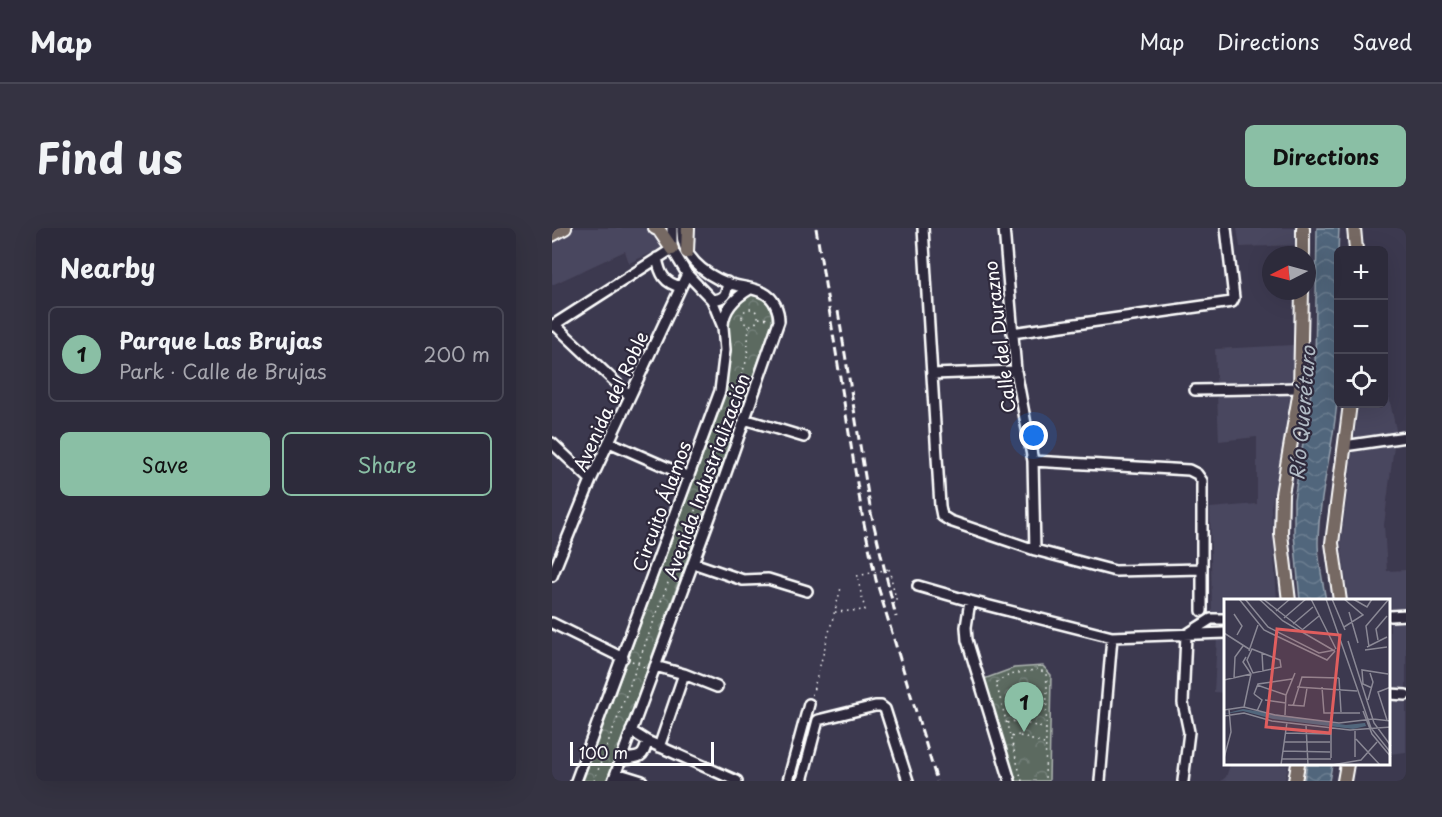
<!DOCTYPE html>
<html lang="en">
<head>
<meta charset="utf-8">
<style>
  :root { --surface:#2d2b3b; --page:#353342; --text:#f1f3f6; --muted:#a7a7af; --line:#484755; --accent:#8abfa5 }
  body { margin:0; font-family:"Playpen Sans",sans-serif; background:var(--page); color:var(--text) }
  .controls { position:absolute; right:18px; top:18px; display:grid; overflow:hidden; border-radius:9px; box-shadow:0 6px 24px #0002 }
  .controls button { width:54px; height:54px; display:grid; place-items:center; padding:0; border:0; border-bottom:2px solid var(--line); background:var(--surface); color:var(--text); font:30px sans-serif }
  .compass { position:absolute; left:710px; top:18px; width:54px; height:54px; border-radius:50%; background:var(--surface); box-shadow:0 6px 24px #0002; rotate:264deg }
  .scale { position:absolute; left:18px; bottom:15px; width:144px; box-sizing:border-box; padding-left:6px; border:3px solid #fff; border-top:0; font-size:16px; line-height:21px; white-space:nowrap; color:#fff; -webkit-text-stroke:4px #2f2a3d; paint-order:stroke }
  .you { position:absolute; left:482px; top:208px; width:21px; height:21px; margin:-15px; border:4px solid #fff; border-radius:50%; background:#1a73e8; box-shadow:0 0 0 9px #1a73e833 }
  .badge { display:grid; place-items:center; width:39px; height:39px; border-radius:50%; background:var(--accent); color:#111; font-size:20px; font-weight:700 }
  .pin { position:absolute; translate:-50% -50px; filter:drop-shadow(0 2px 3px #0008) }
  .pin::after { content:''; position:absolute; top:32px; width:21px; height:18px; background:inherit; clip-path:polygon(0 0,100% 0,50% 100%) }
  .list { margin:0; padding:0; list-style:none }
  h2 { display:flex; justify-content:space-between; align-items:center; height:78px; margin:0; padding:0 24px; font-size:26px }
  h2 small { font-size:20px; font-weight:400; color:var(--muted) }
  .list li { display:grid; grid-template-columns:39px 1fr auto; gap:18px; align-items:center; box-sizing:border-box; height:96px; margin:0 12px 12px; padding:0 12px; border:2px solid var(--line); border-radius:9px }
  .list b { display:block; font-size:22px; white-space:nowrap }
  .list p { margin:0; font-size:20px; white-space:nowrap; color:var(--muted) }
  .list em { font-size:20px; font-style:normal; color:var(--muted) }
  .actions { display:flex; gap:12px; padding:18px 24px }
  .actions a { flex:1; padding:14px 0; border:2px solid var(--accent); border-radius:9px; text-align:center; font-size:21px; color:var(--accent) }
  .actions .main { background:var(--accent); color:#111 }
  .icon { flex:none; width:33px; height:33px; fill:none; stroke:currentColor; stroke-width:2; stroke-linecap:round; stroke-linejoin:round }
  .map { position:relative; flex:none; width:854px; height:553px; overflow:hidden; border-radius:9px }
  header { display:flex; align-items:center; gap:36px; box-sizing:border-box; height:84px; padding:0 30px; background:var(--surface); border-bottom:2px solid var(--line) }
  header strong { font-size:28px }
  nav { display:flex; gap:33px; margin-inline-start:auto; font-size:21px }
  .intro { display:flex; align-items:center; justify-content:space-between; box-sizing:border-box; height:144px; padding:0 36px }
  h1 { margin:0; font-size:42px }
  .button { padding:15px 27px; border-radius:9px; background:var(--accent); color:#111; font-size:21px; font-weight:700 }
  main { display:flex; gap:36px; padding:0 36px }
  aside { flex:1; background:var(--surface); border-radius:9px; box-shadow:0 6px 24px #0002 }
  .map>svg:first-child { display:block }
</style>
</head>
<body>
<header>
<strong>Map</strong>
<nav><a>Map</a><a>Directions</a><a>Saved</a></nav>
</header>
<div class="intro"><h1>Find us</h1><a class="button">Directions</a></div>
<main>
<aside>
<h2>Nearby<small></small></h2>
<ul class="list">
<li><span class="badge">1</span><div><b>Parque Las Brujas</b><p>Park · Calle de Brujas</p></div><em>200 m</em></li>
</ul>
<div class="actions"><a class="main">Save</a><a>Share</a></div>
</aside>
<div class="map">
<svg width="854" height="553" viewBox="0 0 854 553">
  <defs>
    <pattern id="forest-crowns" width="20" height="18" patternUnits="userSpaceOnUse" patternTransform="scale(1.5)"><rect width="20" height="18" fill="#5b6a61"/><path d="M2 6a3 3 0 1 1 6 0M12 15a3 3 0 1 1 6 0" fill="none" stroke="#748079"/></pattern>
    <pattern id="water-waves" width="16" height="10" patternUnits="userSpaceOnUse" patternTransform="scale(1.5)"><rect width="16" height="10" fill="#51667c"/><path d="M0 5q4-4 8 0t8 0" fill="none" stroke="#6b7d90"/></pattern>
  </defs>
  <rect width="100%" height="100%" fill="#3c394f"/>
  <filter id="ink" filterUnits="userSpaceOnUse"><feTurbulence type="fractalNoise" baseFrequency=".0167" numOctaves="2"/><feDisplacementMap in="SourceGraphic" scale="12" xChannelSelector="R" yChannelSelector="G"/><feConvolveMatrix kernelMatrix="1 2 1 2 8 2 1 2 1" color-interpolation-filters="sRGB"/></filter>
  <g filter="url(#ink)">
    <path fill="#4a475e" d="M13,0H103L117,17L77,35L73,23L0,57V7Z
      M685,0H745V17L688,19Z
      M742,117L735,200L719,279L725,373H674V465L662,464L665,410L660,387L658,280L705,276V209L667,213L663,121Z
      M832,146L844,202L832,297L835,343L854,342V524L838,526V373H797L789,315L807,176H832Z
      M678,537V536L736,537L733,553H669L674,549Z"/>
    <path fill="url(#forest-crowns)" stroke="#adb4b0" stroke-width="1.5" d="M192,67C212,66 225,78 219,98L55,553H31L173,166L179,123L174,89Z
      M491,438L499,447L497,553H461L432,451L462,440Z"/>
    <path fill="url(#water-waves)" stroke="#97a3b0" stroke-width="1.5" d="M765,0H787C784,53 789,107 786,160C784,212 767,262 766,314C766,334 771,354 774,373H748L742,306V272L763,139Z
      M755,537H780L777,553H752Z"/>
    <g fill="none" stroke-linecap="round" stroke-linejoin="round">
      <defs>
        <path id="minor" d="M371,0L388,278L390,288L398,293L483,322L563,343L649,341
          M452,0L464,143L481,233L483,322
          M120,21V0
          M105,30C108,46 112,55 129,59
          M160,72C172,71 176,66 175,54
          M3,97L78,168
          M171,97C172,80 184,69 198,61
          M0,98L120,21
          M460,105L680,74L682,70L674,0
          M381,146L464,143
          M643,162L748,160
          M192,191L252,209
          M57,214L137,249
          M0,215L39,252
          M792,218L854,209
          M481,233L637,242L645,246L650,253V383
          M141,335L191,352L216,351L255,363
          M0,348L39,252L135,46
          M366,358L418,373L560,409L674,405
          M418,373L414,399L415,412L458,553
          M838,388L854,387
          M0,395L71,430
          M634,407L659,391H674
          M103,438L132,446L165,459
          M838,466L854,467
          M95,513L185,553
          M107,519L132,446
          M69,531C86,530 92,531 95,513L79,503
          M64,545L90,553
          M24,553L168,163L173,122L171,99L160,72L135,46L120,21
          M61,553L168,262L227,93C227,82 222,70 212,65C201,59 187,59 175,55C152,46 128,28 130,0
          M236,553L257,476
          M250,553L266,492L323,478H329L333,481L356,553
          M548,553L560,409
          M631,553L637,504L631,475L634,407"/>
        <path id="major" d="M103,0L107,2L120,21
          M802,0L804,22
          M0,7L13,0
          M135,24L136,0
          M751,27V0
          M737,373L729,306L730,266L748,162L750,63
          M788,373L780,315L798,176
          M743,553L746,536
          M792,553L795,536"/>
      </defs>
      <use href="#minor" stroke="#fff" stroke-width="14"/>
      <use href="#major" stroke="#fff" stroke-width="16"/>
      <path stroke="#fff" stroke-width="1.5" stroke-dasharray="1.5 4.5" stroke-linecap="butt" d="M757,53L758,37
        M190 89a8 8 0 1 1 16 0a8 8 0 1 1-16 0Z
        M207,90L217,91
        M337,341L345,375
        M283,384L313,382L305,348
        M80,433L92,439
        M260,467L289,360
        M470,494L494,501
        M455,495L463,493L470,494L471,502L467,507L458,509
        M468,508L492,516
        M42,553L153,256L195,131L197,97
        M470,553L444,455C456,445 473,444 487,441L494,446L495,457L493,553"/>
      <use href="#minor" stroke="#2f2a3d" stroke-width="9"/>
      <use href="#major" stroke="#766964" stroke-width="12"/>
      <path stroke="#fff" stroke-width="3" stroke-dasharray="9 4.5" stroke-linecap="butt" d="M264,0L310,286L324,352L385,553
        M286,83L319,285L344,389"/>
      <path stroke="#fff" stroke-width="1.5" stroke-dasharray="1.5 4.5" stroke-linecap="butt" d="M305,348L337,341"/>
    </g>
  </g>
  <g text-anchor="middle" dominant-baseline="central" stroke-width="4.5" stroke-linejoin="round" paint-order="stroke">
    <g font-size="18" fill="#fff" stroke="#2f2a3d">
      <text transform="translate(447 109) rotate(-97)">Calle del Durazno</text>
      <text transform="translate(58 173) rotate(-65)">Avenida del Roble</text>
      <text transform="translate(154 248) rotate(-70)">Avenida Industrialización</text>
      <text transform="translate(109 278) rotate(-70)">Circuito Álamos</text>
    </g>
    <g font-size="20" font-style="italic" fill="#b1bac4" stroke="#2f2a3d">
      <text transform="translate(750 185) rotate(-85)">Río Querétaro</text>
    </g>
  </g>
  <g transform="translate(672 371)">
    <rect width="166" height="166" fill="#3c394f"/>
    <path d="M19,110L122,126L141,124L142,127L129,130L49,120L19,112L0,115Z" fill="#51667c"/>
    <path fill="none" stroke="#8a8895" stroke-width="1.5" d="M15,0L40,31L103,61L111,52M21,0L44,28L95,54L111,51M35,0L59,22L109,51M39,0L79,31M87,0L112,50M102,0L147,129L167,154M108,0L121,31M120,0L139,16L120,28M129,0L143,8L148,0M52,12L66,0M125,13L134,44M10,15L18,27L13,36M60,19L82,0M69,25L89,8M78,31L95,17M0,34L25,50M154,41L152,30L163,17M124,42L150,124L167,147M143,48L163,38M145,48L142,27L165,0M28,50L56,61L57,68L29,74L23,61ZM141,51L163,48M25,52L34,26M38,54L39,72M10,79L11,58L19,47M115,79L117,113M0,81L27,75M33,86L62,96M73,88L133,92M98,88L100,114H136M148,89L139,85L138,71L164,75M30,95L34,85L68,80M30,95L38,101L33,112M41,101L62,104M144,101L149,83L146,74M64,106L80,107L83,89M69,107L78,78L115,79M20,108L27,75L19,63L22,58M0,111L20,108L51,116L115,124L149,120L167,122M139,112L148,135L167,158M61,116L62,96L71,74M0,117L20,114L48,122L126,131L167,128M163,121L154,93L167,88M82,126L84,166M131,132V158M61,134L107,135M132,140L156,166M60,143H106M59,152L106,153M0,159L7,133L5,110M107,159V128M58,160H107M57,166L63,123M108,166L137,161L153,143"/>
    <path fill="#e05e5e" fill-opacity="0.15" stroke="#e05e5e" stroke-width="3" d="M53,30L116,36L106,134L42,128Z"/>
    <rect width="166" height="166" fill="none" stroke="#fff" stroke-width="3"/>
  </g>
</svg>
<div class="controls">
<button>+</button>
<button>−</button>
<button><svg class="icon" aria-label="locate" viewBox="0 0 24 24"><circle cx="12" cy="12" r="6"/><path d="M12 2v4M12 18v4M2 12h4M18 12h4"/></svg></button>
</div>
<svg class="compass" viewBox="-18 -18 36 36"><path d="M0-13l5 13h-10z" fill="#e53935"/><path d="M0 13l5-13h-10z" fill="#a7a7af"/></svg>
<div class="scale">100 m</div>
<div class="you"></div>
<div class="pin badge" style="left:472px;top:504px">1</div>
</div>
</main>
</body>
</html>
